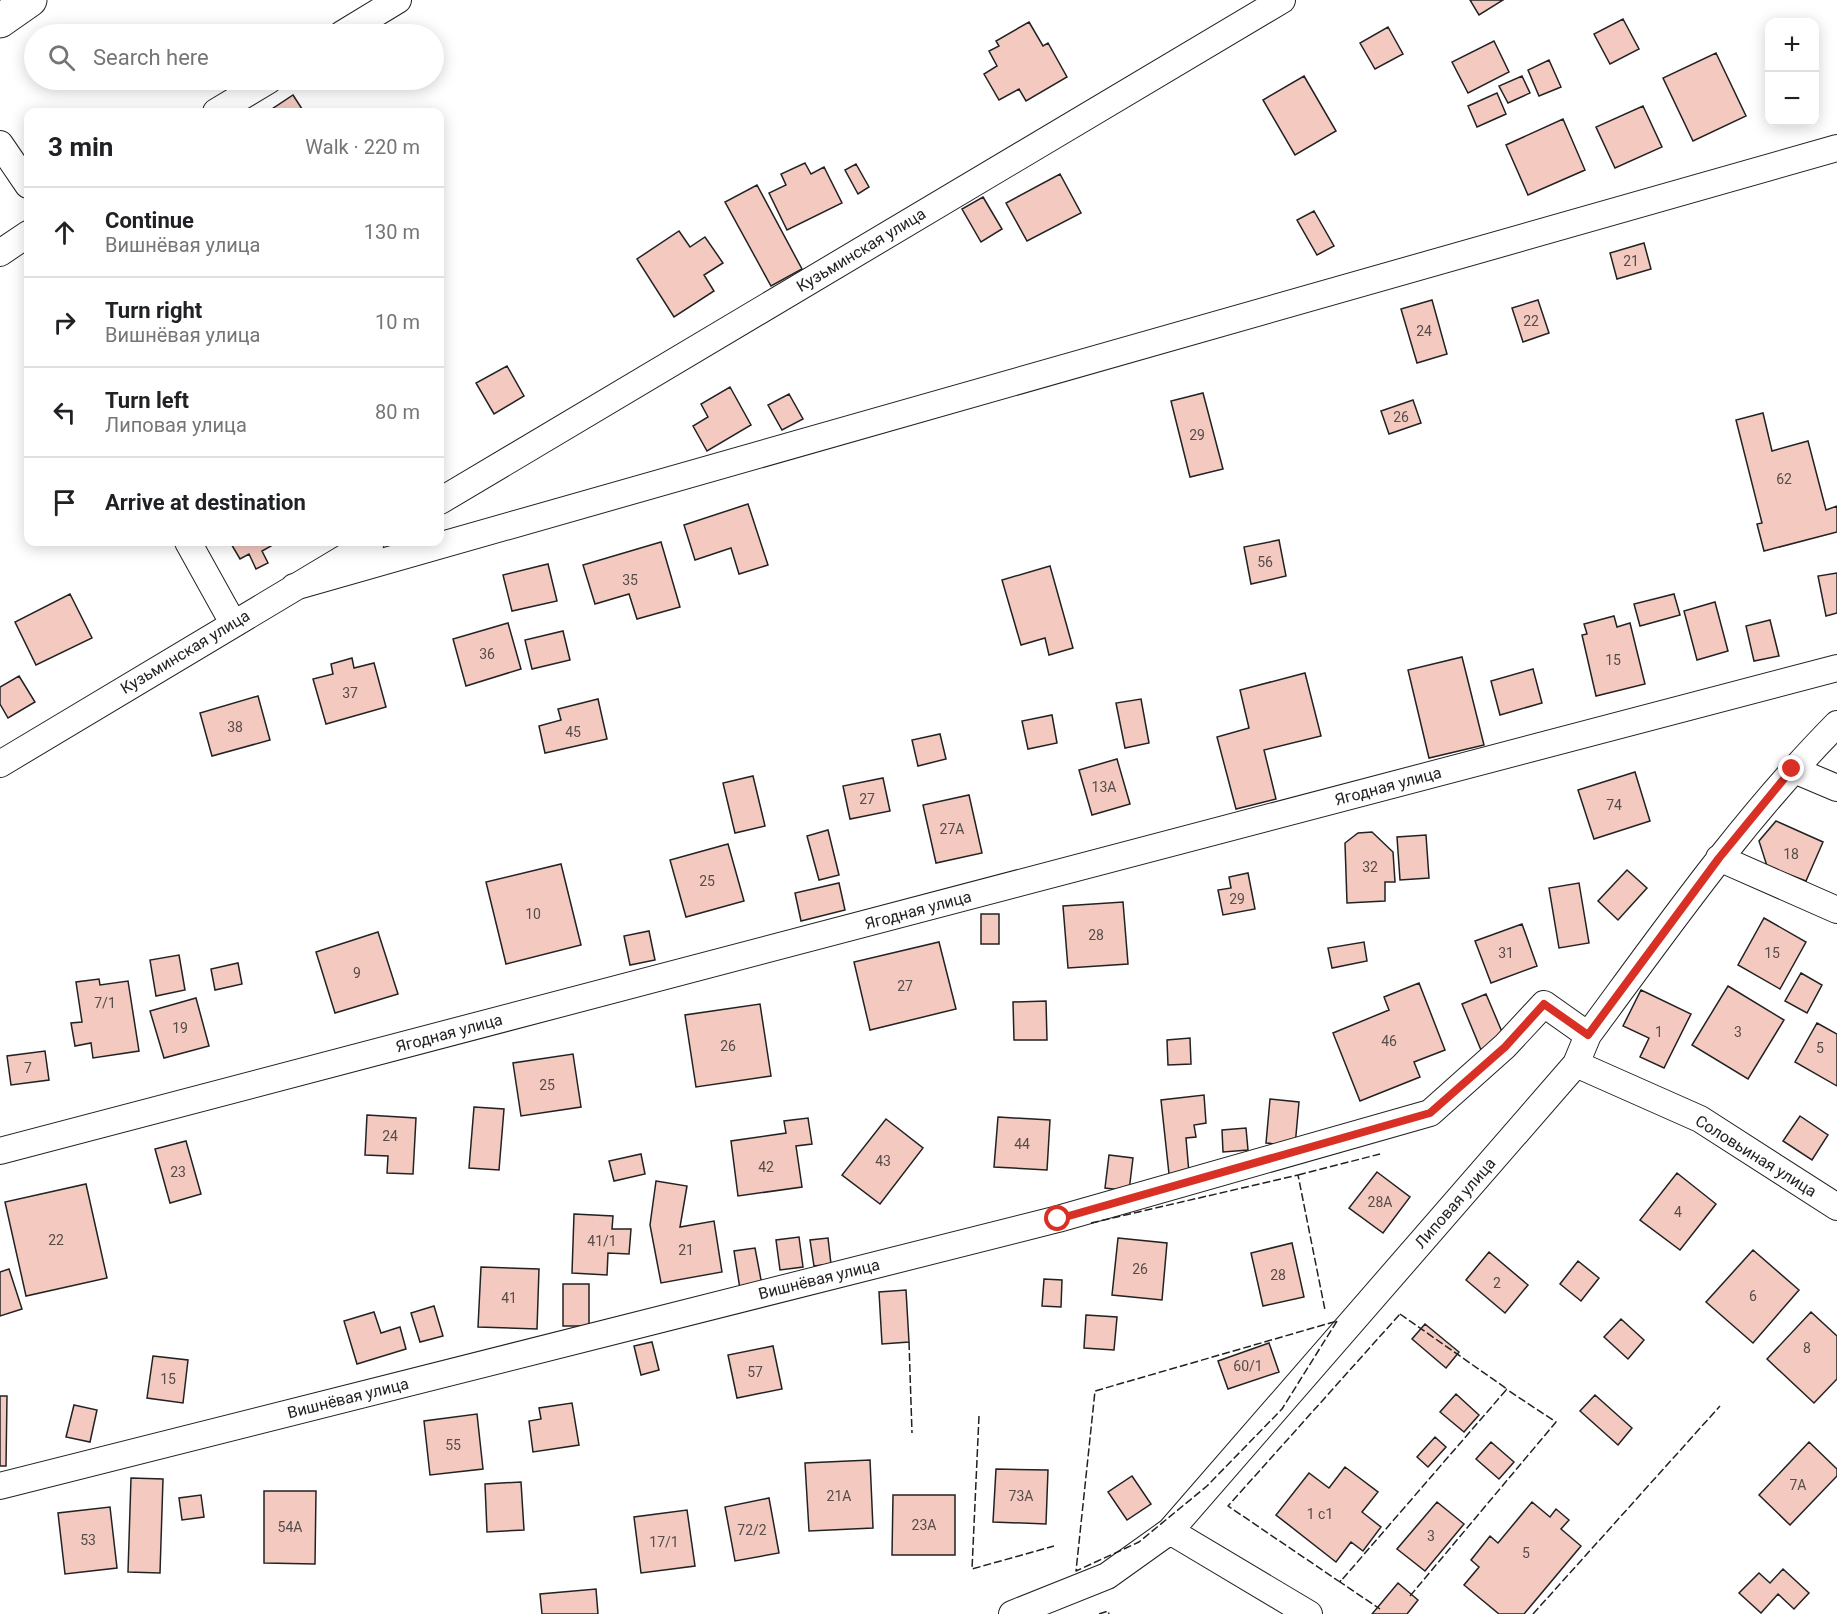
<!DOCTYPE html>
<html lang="en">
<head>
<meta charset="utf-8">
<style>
  :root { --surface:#fff; --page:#f2f2f2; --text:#202124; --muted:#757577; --line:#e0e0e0 }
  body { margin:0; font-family:Roboto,sans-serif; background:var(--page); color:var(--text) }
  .controls { position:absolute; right:18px; top:18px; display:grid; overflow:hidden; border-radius:12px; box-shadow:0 3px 15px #0003 }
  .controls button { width:54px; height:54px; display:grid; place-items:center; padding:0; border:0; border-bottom:2px solid var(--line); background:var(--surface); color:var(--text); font:30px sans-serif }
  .stop { position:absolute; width:18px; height:18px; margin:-14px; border:4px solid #d93025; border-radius:50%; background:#fff }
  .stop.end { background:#d93025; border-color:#fff; box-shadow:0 2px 6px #0008 }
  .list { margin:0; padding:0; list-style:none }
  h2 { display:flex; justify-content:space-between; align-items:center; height:78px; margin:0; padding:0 24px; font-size:26px }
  h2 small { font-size:20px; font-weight:400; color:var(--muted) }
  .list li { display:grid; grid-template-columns:39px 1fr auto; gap:18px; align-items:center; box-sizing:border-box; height:90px; padding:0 24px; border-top:2px solid var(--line) }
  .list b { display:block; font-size:22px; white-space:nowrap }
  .list p { margin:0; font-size:20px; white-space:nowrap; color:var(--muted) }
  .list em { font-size:20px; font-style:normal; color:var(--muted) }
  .icon { flex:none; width:33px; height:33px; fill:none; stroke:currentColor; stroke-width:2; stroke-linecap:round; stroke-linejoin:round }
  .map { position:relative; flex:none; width:1837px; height:1614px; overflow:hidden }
  .search { position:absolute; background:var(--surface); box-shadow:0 3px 15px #0003; left:24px; top:24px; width:420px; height:66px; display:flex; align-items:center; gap:15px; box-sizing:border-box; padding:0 21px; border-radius:33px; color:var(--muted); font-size:22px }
  .panel { position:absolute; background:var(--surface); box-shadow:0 3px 15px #0003; left:24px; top:108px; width:420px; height:438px; border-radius:12px }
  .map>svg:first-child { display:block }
</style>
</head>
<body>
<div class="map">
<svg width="1837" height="1614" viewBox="0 0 1837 1614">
  <rect width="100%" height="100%" fill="#fff"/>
  <path fill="#f3c9c0" stroke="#222" stroke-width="1.5" d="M1470,0H1503L1479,15Z
    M1623,19L1639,49L1610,64L1594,34Z
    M1029,22L1043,46L1048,43L1067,77L1026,101L1019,89L999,100L984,74L997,66L989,51L999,46L996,41Z
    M1388,27L1403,54L1375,69L1360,43Z
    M1494,41L1509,72L1468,93L1452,62Z
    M1716,53L1746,116L1693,141L1663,78Z
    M1549,60L1561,87L1539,96L1528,70Z
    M1304,76L1336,131L1295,155L1263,100Z
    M1522,76L1530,93L1508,103L1499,86Z
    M1497,93L1506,114L1477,127L1468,106Z
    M293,95L304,112H269V111Z
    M1643,106L1662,147L1615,168L1596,127Z
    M1563,119L1585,170L1528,195L1506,145Z
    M805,163L811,174L824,167L842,203L787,230L769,193L786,185L781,174Z
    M856,164L869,187L858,194L845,170Z
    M1060,174L1081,213L1027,241L1006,203Z
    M757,185L802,269L771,286L725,202Z
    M983,197L1002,229L981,242L962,209Z
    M1314,211L1334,246L1317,255L1297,220Z
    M679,231L690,247L705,237L723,263L704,275L714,291L674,317L637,259Z
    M1644,243L1651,269L1617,279L1610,253Z
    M1432,300L1447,354L1417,363L1401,309Z
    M1538,300L1549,333L1523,342L1512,308Z
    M507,366L524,396L494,414L476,383Z
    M730,387L751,425L707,451L693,426L708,417L701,404Z
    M1203,393L1223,469L1190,477L1171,401Z
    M789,394L803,419L782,430L768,405Z
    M1413,400L1421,423L1389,434L1381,411Z
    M1763,413L1772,451L1808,441L1826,510L1837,506V532L1764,551L1757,524L1762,523L1736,420Z
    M748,504L768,565L739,574L731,548L695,560L684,525Z
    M1279,540L1286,576L1251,584L1244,547Z
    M230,542H278L262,551L268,563L256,569L249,554L240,559Z
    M661,542L680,607L637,619L629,594L595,604L583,565Z
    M548,564L557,601L512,611L503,575Z
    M1050,566L1073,648L1049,655L1045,638L1021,645L1002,580Z
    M1837,573V613L1826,616L1818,576Z
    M70,594L92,638L36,665L15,622Z
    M1674,594L1680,615L1640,626L1634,604Z
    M1715,602L1728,651L1697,660L1684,611Z
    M1614,616L1617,627L1630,623L1645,684L1596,696L1582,635L1587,634L1584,624Z
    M1770,620L1779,656L1754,661L1746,626Z
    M508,623L521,669L466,686L453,639Z
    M563,631L570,660L532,669L525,640Z
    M1462,657L1484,745L1429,758L1408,670Z
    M352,658L354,668L374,663L386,707L326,724L313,679L333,674L331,664Z
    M1533,669L1542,703L1500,715L1491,681Z
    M1305,673L1321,736L1264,750L1276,799L1236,809L1217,737L1249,728L1240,690Z
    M19,676L35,702L8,718L0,704V687Z
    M258,696L270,740L212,756L200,713Z
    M598,699L607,739L545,753L539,726L561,720L558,709Z
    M1141,699L1149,743L1125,748L1116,703Z
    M1052,715L1057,743L1028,749L1022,721Z
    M940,734L946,759L918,766L912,740Z
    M1117,759L1130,804L1092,815L1079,770Z
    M1635,772L1650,821L1594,839L1578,790Z
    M753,776L765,826L735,833L723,783Z
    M883,778L890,811L850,819L843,786Z
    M969,795L982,853L936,863L923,805Z
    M1776,821L1823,842L1806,881L1767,866L1759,841Z
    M828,830L839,875L819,880L807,836Z
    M1372,832L1393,852L1395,882H1385V901L1347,903L1345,843L1358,833Z
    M1426,835L1429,878L1400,880L1397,837Z
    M728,844L744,901L686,917L670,860Z
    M561,864L581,945L506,964L486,882Z
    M1627,870L1647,888L1618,920L1598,901Z
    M1248,873L1255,909L1223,915L1218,890L1231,888L1229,877Z
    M839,883L845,910L801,921L795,893Z
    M1579,883L1589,943L1559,948L1549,888Z
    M1123,902L1128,964L1068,968L1063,906Z
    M981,914H999V944H981Z
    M1764,918L1806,942L1780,989L1738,965Z
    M1522,924L1537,966L1491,983L1475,941Z
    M649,931L655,960L630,965L624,936Z
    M378,932L398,994L335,1013L316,952Z
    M939,942L956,1009L870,1030L854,962Z
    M1364,942L1367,961L1332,968L1328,948Z
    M179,955L185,990L156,996L150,960Z
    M238,963L242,984L215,990L211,969Z
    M1801,973L1822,985L1807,1013L1785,1001Z
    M99,979L100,985L128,981L139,1051L93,1058L91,1043L75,1046L71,1023L82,1022L76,982Z
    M1419,983L1445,1050L1414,1062L1420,1077L1360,1101L1333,1033L1389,1010L1384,997Z
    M1728,986L1784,1020L1748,1079L1692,1045Z
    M1641,990L1691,1014L1664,1068L1640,1057L1649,1038L1623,1026Z
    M1486,994L1505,1039L1481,1050L1462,1004Z
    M196,998L209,1046L164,1058L150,1011Z
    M1046,1001L1047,1040H1014L1013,1002Z
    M760,1004L771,1076L696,1087L685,1015Z
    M1817,1023L1837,1034V1086L1795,1062Z
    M1190,1038L1191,1064L1168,1065L1167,1040Z
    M45,1051L49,1080L11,1085L7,1056Z
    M573,1054L581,1107L521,1116L513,1063Z
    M1204,1095L1206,1123L1194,1125L1196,1137L1186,1138L1189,1173L1169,1174L1161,1100Z
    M1270,1099L1299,1102L1295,1146L1266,1143Z
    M474,1107L504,1109L499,1170L469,1168Z
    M367,1115L416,1118L413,1174L387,1173L388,1156L365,1155Z
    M1800,1116L1828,1135L1812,1160L1783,1141Z
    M998,1117L1050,1120L1047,1170L994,1167Z
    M808,1118L812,1144L796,1146L802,1187L738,1196L731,1141L786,1133L784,1121Z
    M886,1119L923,1148L880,1204L842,1175Z
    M1246,1128L1248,1150L1223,1152L1222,1130Z
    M186,1141L201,1194L170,1203L155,1149Z
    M641,1154L645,1174L614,1181L609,1161Z
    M1109,1155L1133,1158L1129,1191L1105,1188Z
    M1377,1172L1410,1197L1383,1233L1349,1208Z
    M1677,1173L1716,1204L1680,1250L1640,1220Z
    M656,1181L687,1186L680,1227L714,1221L722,1272L661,1283L650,1225Z
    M86,1184L107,1278L26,1296L5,1202Z
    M574,1214L613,1216L612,1229H631L629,1254L608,1253L607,1275L572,1273Z
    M799,1237L803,1267L780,1270L776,1240Z
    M828,1238L831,1264L814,1266L810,1240Z
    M1118,1238L1167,1243L1162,1300L1112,1295Z
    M1292,1243L1304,1297L1263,1306L1251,1253Z
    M755,1248L762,1285L740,1289L734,1251Z
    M1753,1250L1799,1290L1753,1343L1706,1302Z
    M1489,1252L1528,1285L1505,1313L1466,1280Z
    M1578,1261L1599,1278L1581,1301L1560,1284Z
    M481,1267L539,1269L537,1329L478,1327Z
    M9,1269L22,1309L0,1316V1272Z
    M1044,1279L1062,1280L1061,1307L1042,1306Z
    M563,1284H589V1326H563Z
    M906,1290L909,1342L882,1344L879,1292Z
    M434,1306L443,1336L420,1342L411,1313Z
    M374,1312L381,1333L400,1327L406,1349L357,1364L344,1321Z
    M1811,1312L1837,1336V1379L1814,1403L1767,1359Z
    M1086,1315L1117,1317L1114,1350L1084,1348Z
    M1621,1319L1644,1340L1628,1359L1604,1337Z
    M1425,1324L1459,1352L1446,1368L1412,1339Z
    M652,1342L659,1370L641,1375L634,1346Z
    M1269,1343L1279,1372L1228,1389L1218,1361Z
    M773,1346L782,1389L737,1398L728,1355Z
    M153,1356L188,1360L183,1403L147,1398Z
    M1456,1394L1479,1415L1464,1432L1440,1412Z
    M1595,1395L1632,1428L1618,1445L1580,1411Z
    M0,1396H7L6,1466H0Z
    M572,1403L579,1445L533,1452L529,1421L541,1419L539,1408Z
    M74,1405L97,1410L90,1442L66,1437Z
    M477,1414L483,1469L430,1475L424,1421Z
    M1435,1437L1446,1447L1428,1467L1417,1457Z
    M1491,1442L1514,1462L1499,1479L1476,1459Z
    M1809,1442L1837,1469V1476L1790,1525L1759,1495Z
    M870,1460L873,1528L809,1531L805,1463Z
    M1345,1467L1378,1492L1362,1512L1381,1527L1363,1551L1351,1542L1336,1562L1276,1515L1309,1473L1329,1488Z
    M996,1469L1048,1470L1046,1524L993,1522Z
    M1132,1476L1151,1504L1127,1520L1108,1492Z
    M131,1478L163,1479L160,1573L128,1572Z
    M521,1482L524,1530L487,1532L485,1484Z
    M264,1491H316L315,1564L264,1563Z
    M201,1495L204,1517L182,1520L179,1498Z
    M893,1495H955V1555H892Z
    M769,1498L779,1553L735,1561L725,1507Z
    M1437,1502L1464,1524L1425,1571L1397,1549Z
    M1532,1502L1550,1517L1556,1509L1569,1520L1561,1529L1581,1546L1524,1614H1499L1464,1585L1479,1567L1471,1560L1490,1536L1498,1543Z
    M110,1507L117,1568L65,1574L58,1513Z
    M687,1510L695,1566L641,1573L634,1517Z
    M1783,1569L1809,1593L1794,1609L1778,1594L1761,1613L1739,1593L1759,1573L1770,1583Z
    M1398,1583L1418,1600L1407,1614H1372Z
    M596,1589L598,1614H542L540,1594Z"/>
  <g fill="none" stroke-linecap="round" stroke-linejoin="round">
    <defs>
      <path id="street" d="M342,34L398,0
        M216,112L269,80
        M0,144L28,185
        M0,253L28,234
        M440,501L1282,0
        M188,542L233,623
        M294,587L1837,148
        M0,764L371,542
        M1792,769L1837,788
        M1719,858L1837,910
        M1576,1064L1700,1119L1837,1207
        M0,1151L1837,668
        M0,1486L1058,1219L1430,1113L1505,1046L1544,1004L1588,1035
        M1170,1531L1309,1614
        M1012,1614L1107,1576L1170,1531L1576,1064L1588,1035C1667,928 1744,818 1837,724"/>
      <path id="secondary" d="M0,21L30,0"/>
    </defs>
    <use href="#street" stroke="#222" stroke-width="28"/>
    <use href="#secondary" stroke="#222" stroke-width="35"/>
    <use href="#street" stroke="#fff" stroke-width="26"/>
    <use href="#secondary" stroke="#fff" stroke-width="33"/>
    <path stroke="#222" stroke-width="1.5" stroke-dasharray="8 3" stroke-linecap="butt" d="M1298,1175L1380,1154
      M1091,1223L1298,1175L1325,1310
      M1400,1314L1507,1389L1340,1582L1228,1506Z
      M1337,1321L1282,1409L1207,1486L1139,1542L1076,1571L1095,1391Z
      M909,1342L912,1433
      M979,1416L972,1569L1054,1546
      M1341,1580L1340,1582L1380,1609
      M1410,1596L1556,1422L1506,1389
      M1099,1614L1108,1611L1109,1614
      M1533,1614L1720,1406"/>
  </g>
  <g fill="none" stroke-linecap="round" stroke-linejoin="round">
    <path stroke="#d93025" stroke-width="8" d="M1058,1219L1430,1113L1505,1047L1544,1004L1588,1035L1719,858L1792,769"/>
  </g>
  <g text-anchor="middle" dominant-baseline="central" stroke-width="4.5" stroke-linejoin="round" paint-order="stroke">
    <g font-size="14" fill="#564c4a">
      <text x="1631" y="261">21</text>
      <text x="1531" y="321">22</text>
      <text x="1424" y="331">24</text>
      <text x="1401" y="417">26</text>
      <text x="1197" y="435">29</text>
      <text x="1784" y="479">62</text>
      <text x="1265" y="562">56</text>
      <text x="630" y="580">35</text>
      <text x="487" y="654">36</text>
      <text x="1613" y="660">15</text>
      <text x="350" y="693">37</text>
      <text x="235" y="727">38</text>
      <text x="573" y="732">45</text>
      <text x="1104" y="787">13А</text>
      <text x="867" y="799">27</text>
      <text x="1614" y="805">74</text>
      <text x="952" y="829">27А</text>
      <text x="1791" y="854">18</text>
      <text x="1370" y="867">32</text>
      <text x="707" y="881">25</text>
      <text x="1237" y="899">29</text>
      <text x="533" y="914">10</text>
      <text x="1096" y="935">28</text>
      <text x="1506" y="953">31</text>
      <text x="1772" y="953">15</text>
      <text x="357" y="973">9</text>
      <text x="905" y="986">27</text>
      <text x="105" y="1003">7/1</text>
      <text x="180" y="1028">19</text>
      <text x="1659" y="1032">1</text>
      <text x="1738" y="1032">3</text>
      <text x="1389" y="1041">46</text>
      <text x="728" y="1046">26</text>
      <text x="1820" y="1048">5</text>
      <text x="28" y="1068">7</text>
      <text x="547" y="1085">25</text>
      <text x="390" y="1136">24</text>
      <text x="1022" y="1144">44</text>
      <text x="883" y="1161">43</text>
      <text x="766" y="1167">42</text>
      <text x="178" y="1172">23</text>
      <text x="1380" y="1202">28А</text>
      <text x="1678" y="1212">4</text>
      <text x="56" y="1240">22</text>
      <text x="602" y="1241">41/1</text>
      <text x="686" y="1250">21</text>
      <text x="1140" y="1269">26</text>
      <text x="1278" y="1275">28</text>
      <text x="1497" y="1283">2</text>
      <text x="1753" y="1296">6</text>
      <text x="509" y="1298">41</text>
      <text x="1807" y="1348">8</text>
      <text x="1248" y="1366">60/1</text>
      <text x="755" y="1372">57</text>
      <text x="168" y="1379">15</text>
      <text x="453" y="1445">55</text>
      <text x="1798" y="1485">7А</text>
      <text x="839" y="1496">21А</text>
      <text x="1021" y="1496">73А</text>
      <text x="1320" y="1514">1 с1</text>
      <text x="924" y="1525">23А</text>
      <text x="290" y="1527">54А</text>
      <text x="752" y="1530">72/2</text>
      <text x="1431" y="1536">3</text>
      <text x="88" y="1540">53</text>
      <text x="664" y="1542">17/1</text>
      <text x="1526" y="1553">5</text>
    </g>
    <g font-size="16" fill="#222" stroke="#fff">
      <text transform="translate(861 250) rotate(-31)">Кузьминская улица</text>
      <text transform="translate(185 652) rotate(-31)">Кузьминская улица</text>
      <text transform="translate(1388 786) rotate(-15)">Ягодная улица</text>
      <text transform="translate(918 910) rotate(-15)">Ягодная улица</text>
      <text transform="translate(449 1033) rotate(-15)">Ягодная улица</text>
      <text transform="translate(1756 1156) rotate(32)">Соловьиная улица</text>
      <text transform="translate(1455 1203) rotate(-49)">Липовая улица</text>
      <text transform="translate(819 1279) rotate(-14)">Вишнёвая улица</text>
      <text transform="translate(348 1398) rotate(-14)">Вишнёвая улица</text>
    </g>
  </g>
</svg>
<div class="controls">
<button>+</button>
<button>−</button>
</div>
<div class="stop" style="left:1058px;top:1219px"></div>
<div class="stop end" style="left:1792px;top:769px"></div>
<div class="search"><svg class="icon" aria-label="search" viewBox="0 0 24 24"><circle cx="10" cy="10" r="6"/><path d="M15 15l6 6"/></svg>Search here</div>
<section class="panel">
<h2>3 min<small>Walk · 220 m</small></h2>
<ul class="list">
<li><svg class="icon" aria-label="ahead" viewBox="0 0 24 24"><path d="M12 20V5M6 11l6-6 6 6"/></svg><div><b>Continue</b><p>Вишнёвая улица</p></div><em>130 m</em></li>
<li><svg class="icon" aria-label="right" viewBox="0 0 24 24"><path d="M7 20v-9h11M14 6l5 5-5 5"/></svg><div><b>Turn right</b><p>Вишнёвая улица</p></div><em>10 m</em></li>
<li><svg class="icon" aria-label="left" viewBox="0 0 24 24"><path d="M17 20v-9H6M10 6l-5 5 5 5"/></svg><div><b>Turn left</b><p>Липовая улица</p></div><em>80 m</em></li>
<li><svg class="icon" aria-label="arrive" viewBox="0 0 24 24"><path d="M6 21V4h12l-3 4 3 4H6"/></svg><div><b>Arrive at destination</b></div></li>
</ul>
</section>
</div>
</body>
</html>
